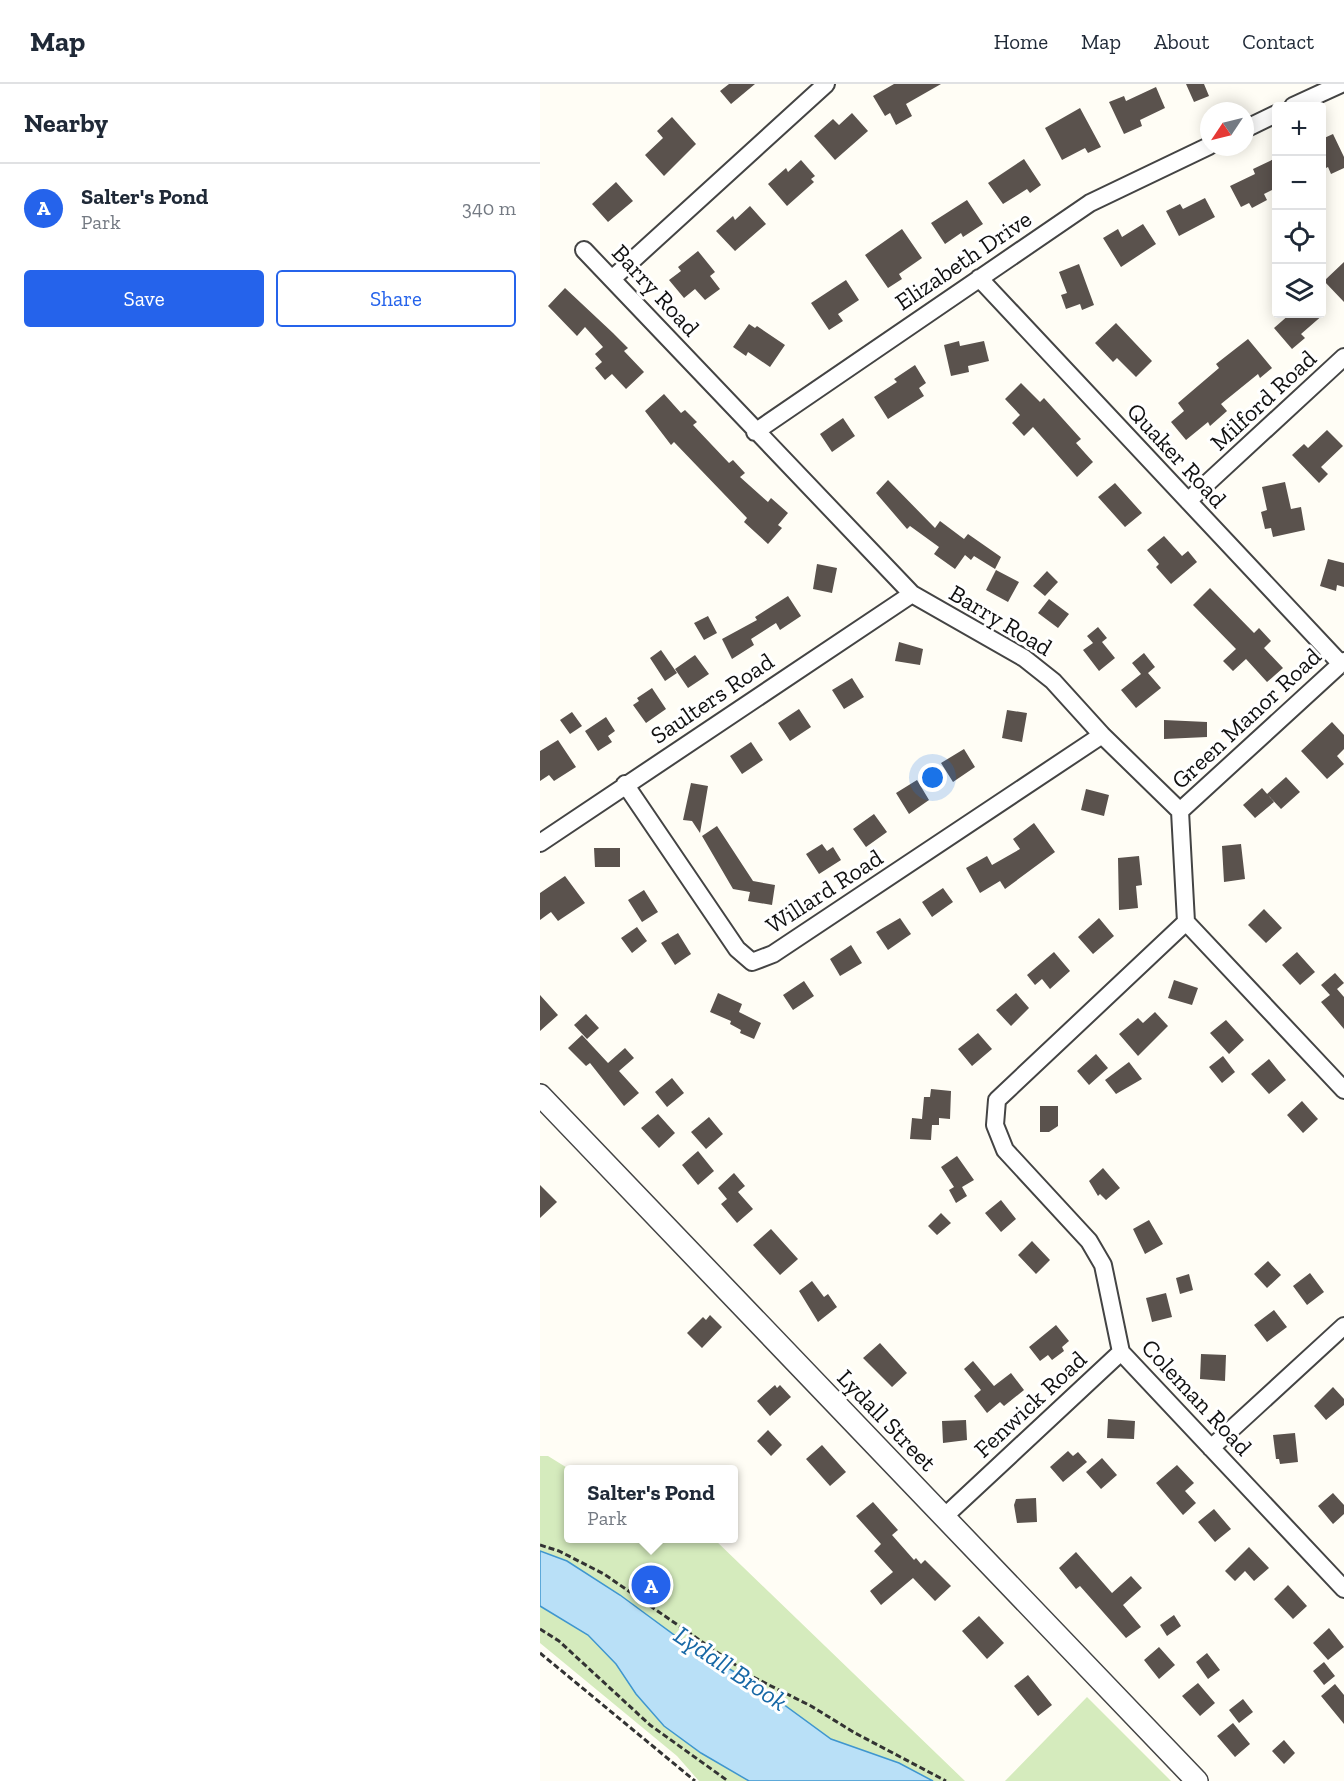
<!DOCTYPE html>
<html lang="en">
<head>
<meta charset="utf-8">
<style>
  :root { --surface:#fff; --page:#f6f6f7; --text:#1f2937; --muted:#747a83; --line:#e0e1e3; --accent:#2563eb }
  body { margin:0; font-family:"Zilla Slab",serif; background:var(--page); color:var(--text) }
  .controls { position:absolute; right:18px; top:18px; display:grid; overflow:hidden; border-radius:6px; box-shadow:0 3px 15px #0003 }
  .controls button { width:54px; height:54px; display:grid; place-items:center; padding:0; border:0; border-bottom:2px solid var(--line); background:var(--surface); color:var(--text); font:30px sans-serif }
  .compass { position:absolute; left:660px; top:18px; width:54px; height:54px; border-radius:50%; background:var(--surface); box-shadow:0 3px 15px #0003; rotate:235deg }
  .you { position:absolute; left:393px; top:694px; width:21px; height:21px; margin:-15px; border:4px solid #fff; border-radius:50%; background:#1a73e8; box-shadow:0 0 0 9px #1a73e833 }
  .badge { display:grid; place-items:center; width:39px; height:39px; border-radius:50%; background:var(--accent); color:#fff; font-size:20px; font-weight:700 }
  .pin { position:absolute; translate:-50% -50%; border:3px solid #fff; box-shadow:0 2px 6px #0006 }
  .popup { position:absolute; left:24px; top:1381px; width:174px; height:78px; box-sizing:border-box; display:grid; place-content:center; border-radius:6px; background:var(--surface); filter:drop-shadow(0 2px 4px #0005); font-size:20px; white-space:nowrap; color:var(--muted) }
  .popup b { font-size:22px; color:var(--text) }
  .popup::after { content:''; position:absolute; left:50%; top:100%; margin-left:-12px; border:12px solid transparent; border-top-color:var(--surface) }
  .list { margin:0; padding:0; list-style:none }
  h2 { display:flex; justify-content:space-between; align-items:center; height:78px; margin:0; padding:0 24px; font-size:26px }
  h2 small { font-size:20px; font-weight:400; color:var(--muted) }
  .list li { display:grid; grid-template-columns:39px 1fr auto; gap:18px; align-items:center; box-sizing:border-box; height:90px; padding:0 24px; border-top:2px solid var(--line) }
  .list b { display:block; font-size:22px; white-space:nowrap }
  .list p { margin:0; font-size:20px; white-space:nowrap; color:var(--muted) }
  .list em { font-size:20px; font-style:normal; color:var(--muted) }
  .actions { display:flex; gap:12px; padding:18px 24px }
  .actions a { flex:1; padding:14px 0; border:2px solid var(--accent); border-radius:6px; text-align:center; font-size:21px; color:var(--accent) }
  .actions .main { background:var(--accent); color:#fff }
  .icon { flex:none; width:33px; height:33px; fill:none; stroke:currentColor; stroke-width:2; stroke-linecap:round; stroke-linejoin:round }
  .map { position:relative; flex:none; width:804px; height:1697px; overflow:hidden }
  header { display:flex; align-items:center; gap:36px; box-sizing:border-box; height:84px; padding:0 30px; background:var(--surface); border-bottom:2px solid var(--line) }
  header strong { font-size:28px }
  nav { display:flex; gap:33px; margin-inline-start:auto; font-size:21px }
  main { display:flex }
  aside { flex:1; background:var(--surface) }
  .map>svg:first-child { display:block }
</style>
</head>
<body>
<header>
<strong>Map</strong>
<nav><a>Home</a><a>Map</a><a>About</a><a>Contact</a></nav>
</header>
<main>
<aside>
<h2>Nearby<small></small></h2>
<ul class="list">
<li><span class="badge">A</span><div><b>Salter's Pond</b><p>Park</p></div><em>340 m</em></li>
</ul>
<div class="actions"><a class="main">Save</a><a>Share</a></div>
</aside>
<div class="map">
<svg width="804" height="1697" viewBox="0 0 804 1697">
  <rect width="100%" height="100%" fill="#fffdf5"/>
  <path fill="#d5ebbd" d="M0,1372H8L29,1385L28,1454L174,1455L425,1697H159L137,1672L0,1559Z
    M547,1613L631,1697H465Z"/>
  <path fill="#b9e0f7" stroke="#3f96cf" stroke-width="1.5" d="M0,1467L27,1477L80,1511L148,1561L217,1601L291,1655L359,1679L393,1697H209L161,1669L124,1642L96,1610L76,1580L48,1551L0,1522Z"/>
  <path fill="#5a524d" d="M189,0H215L191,20L180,7Z
    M354,0H401L366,20L372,32L356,41L350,29L345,32L333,12Z
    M646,0H664L669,12L654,18Z
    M616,3L625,24L600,36L602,42L584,50L569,18L584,12L586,17Z
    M540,24L561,63L548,69L545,64L522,76L505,44Z
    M312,29L328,47L295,76L274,52L293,35L299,41Z
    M132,33L156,60L124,92L105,71L123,54L117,47Z
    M793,50L804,73V84L791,90L788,83L782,86V55Z
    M736,74V104L724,110L727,116L712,124L709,119L701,123L690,102L715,90L713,85Z
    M484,75L501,101L490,109L487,105L463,120L448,99Z
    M261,76L275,92L271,95L274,98L247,122L228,100L246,84L248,88Z
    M76,98L93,117L68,138L52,120Z
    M665,114L675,133L639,152L626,127L640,120L643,125Z
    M427,116L443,140L423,153L421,149L405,160L391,139Z
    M210,122L226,140L195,167L176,147L193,132L195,136Z
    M603,140L616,160L581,183L563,154L578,145L582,153Z
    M362,145L382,174L359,190L362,195L348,204L325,171Z
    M158,167L175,188L170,192L180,205L165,216L155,205L144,214L129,196L141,187L138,183Z
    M804,178V218L784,197Z
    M539,180L554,221L542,226L540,220L526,225L521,211L527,209L519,188Z
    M306,196L319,216L298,230L303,237L289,246L271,219Z
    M25,204L73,249L88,264L84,267L104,288L86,305L72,290L65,296L55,284L62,278L55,270L63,263L45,243L37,252L8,222Z
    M750,230H784L761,250L765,254L752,265L734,244Z
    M576,239L612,277L596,293L577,274L573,278L555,259Z
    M209,240L215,244L217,242L245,261L230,283L208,268L206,272L193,263Z
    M708,255L732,284L720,294L718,290L681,320L687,327L670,342L668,338L646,356L631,338L644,327L638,319L679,284L676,280Z
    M419,257L420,262L444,257L449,277L428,282L429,288L411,292L404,261Z
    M375,281L386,299L379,304L384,312L348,335L334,313L357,298L354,295Z
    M481,299L500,318L504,314L541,355L536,359L553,378L537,393L493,343L484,352L472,339L480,331L465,315Z
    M124,310L141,329L145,326L157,338L153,341L189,379L193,376L205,389L200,393L228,418L231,414L248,429L238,441L242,444L228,460L204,438L207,434L134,358L131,361L105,327Z
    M303,334L315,352L292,368L280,350Z
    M787,346L803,362L781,383L788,390L779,399L752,371L764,360L768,364Z
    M348,396L395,444L400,437L424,455L428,450L461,473L455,485L434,472L431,476L425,471L415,485L394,470L399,463L370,442L367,445L336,409Z
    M745,398L751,425L761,423L765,446L733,453L731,444L725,445L721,428L727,426L722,403Z
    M575,399L602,429L585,443L558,413Z
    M624,452L642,472L648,467L657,478L631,500L616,483L619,480L607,466Z
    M788,475L804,479V503L797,501L796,507L780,502Z
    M277,480L297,484L292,509L273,505Z
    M456,486L479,498L468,518L446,506Z
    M507,487L518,498L505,512L493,502Z
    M670,504L714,549L719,544L731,557L724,564L743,584L727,598L706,575L693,587L683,577L696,565L653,521Z
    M248,512L261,532L240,546L236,539L211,555L214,561L192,575L182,555L217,536L215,533Z
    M509,515L529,530L518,544L498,529Z
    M168,532L177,549L164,556L154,539Z
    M558,543L567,554L562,558L575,574L559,587L543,566L553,559L547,552Z
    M359,558L383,565L380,581L355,577Z
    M121,566L137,589L125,597L110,574Z
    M604,569L615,583L608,589L621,604L596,624L581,606L601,590L592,579Z
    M155,571L169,590L148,604L135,585Z
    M312,594L324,613L304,625L292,606Z
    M112,604L126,625L106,639L93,621L99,617L97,614Z
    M259,625L271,643L250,657L238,639Z
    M467,626L487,629L482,658L462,654Z
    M32,628L42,642L30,650L20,636Z
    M66,633L75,647L68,652L72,658L58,667L45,647Z
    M624,636L667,638V653L624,655Z
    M792,638L804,651V665L797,672L804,680L787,695L761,667Z
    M18,656L36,683L14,697L9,691L0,697V667Z
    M211,658L223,676L202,690L190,672Z
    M424,665L435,683L413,698L401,679Z
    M746,693L760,708L741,725L727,710Z
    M377,696L389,716L369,730L356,709Z
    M151,699L168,702L160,749L152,737L143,736Z
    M722,704L734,718L715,734L703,721Z
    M546,705L569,711L564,732L541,726Z
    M334,730L347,748L326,763L313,745Z
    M494,739L515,768L465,805L460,797L440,809L426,784L447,772L452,781L480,765L473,755Z
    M177,742L213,797L235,801L232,821L208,817L210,808L193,805L162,752Z
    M282,760L287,767L293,763L301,776L279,790L266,770Z
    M701,760L705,795L684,798L682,762Z
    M54,764H80V783H55Z
    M599,772L602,801L596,802L598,824L579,826L578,774Z
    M25,792L45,819L18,837L11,828L0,836V809Z
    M403,804L413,818L392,833L382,818Z
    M104,806L118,828L102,838L88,816Z
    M724,825L742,844L726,859L708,841Z
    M360,834L371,850L348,866L336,848Z
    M559,834L574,852L553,870L538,853Z
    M97,843L107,857L92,869L81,854Z
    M138,849L151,870L135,881L121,859Z
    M311,861L322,879L300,892L290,875Z
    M514,868L530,887L510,905L502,895L495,901L487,891Z
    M757,868L775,888L760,901L742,881Z
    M795,889L804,899L797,905L804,913V945L781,918L790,911L781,901Z
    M634,896L658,904L652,921L628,914Z
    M264,897L274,912L253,926L243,911Z
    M178,909L202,920L199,928L221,939L214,955L200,949L201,946L190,940L191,937L170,928Z
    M476,909L489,924L471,942L456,926Z
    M0,911L18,931L0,947Z
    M615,928L628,942L598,972L579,950L598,934L603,939Z
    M46,930L59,944L47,955L34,941Z
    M686,936L704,956L689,970L670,949Z
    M438,949L452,965L432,982L418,965Z
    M42,951L68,979L85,964L94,974L79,987L99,1009L84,1022L50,979L46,982L28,964Z
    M556,970L568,984L549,1001L537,987Z
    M683,972L695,988L682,999L669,983Z
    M729,975L746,996L729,1010L711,990Z
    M589,978L602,995L576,1010L565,996Z
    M132,994L144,1009L127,1023L115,1008Z
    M391,1005L411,1007L410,1035L399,1034V1041H392L391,1056L370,1055L372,1034L382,1035L384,1013H390Z
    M762,1017L778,1035L763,1049L747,1031Z
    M500,1022H518V1042L509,1048H500Z
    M118,1030L135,1049L119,1064L101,1044Z
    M169,1033L183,1050L166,1065L151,1048Z
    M158,1067L174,1087L158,1101L142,1081Z
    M417,1072L434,1096L422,1103L427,1112L416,1119L409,1106L414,1103L401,1083Z
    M563,1084L580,1104L566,1116L560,1110L558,1112L549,1097Z
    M194,1089L205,1102L198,1108L213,1125L197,1139L181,1120L187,1115L178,1104Z
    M0,1101L17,1118L0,1134Z
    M461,1116L476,1135L461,1148L445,1129Z
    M401,1129L411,1139L397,1151L388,1142Z
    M609,1136L623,1160L605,1170L593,1145Z
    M231,1145L258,1175L240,1191L213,1161Z
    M492,1157L510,1176L496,1190L478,1171Z
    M728,1177L741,1191L727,1204L714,1190Z
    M770,1189L784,1208L767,1221L753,1202Z
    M649,1190L653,1206L640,1210L636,1194Z
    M272,1197L284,1213L288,1210L297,1223L278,1238L259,1207Z
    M626,1209L632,1233L612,1238L606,1214Z
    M734,1226L747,1243L727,1258L714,1241Z
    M170,1231L182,1243L162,1264L147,1249L163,1233L166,1236Z
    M516,1241L529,1257L522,1263L524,1267L512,1276L508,1271L500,1277L489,1263Z
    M340,1259L367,1289L352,1303L323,1274Z
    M661,1270L686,1271L685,1297L660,1295Z
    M433,1277L454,1302L471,1289L484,1306L464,1322L460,1318L447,1329L434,1312L441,1306L424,1285Z
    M235,1301L237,1304L240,1301L251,1313L230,1332L217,1317Z
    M793,1303L804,1315V1321L786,1336L774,1322Z
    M568,1335L595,1337L594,1355L567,1354Z
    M426,1336L427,1356L403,1359L402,1337Z
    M228,1346L242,1361L231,1372L217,1357Z
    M755,1349L758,1378L740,1380L739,1375H736L733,1351Z
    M282,1361L306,1388L290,1402L266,1375Z
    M528,1367L533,1372L538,1368L547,1378L523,1398L510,1383Z
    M562,1374L577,1391L561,1405L546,1388Z
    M637,1381L654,1399L645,1407L656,1419L643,1431L616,1399Z
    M793,1409L804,1421V1430L793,1440L778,1422Z
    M496,1414L497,1438L477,1439L474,1421L476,1415Z
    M333,1418L358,1446L352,1451L374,1476L376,1474L381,1480L385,1476L411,1502L395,1517L373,1494L341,1521L330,1507L353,1488L334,1467L341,1460L316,1432Z
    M674,1425L691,1445L675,1458L658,1438Z
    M709,1463L729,1484L714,1497L705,1487L695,1497L685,1487Z
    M536,1468L572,1509L591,1492L602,1504L583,1521L601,1543L586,1554L540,1502L536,1505L519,1484Z
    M748,1501L767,1522L753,1535L734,1515Z
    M634,1531L641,1542L627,1552L620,1541Z
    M439,1532L464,1559L447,1575L422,1547Z
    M789,1544L804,1563L788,1576L773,1559Z
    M619,1563L635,1581L619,1595L604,1576Z
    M667,1569L680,1586L668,1595L656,1578Z
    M784,1578L795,1592L784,1601L773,1587Z
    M488,1591L512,1621L498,1632L474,1602Z
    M658,1599L675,1619L660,1632L642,1612Z
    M795,1600L804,1611V1640L781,1612Z
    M703,1615L713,1628L699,1639L689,1626Z
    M693,1639L710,1660L695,1673L677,1652Z
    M744,1656L755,1669L744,1680L732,1667Z"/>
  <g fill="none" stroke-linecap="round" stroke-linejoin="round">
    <defs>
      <path id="minor" d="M753,22L801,0
        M705,45L736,30
        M44,166L372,510L484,574L513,597L562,651L640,727L646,838L804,1006
        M73,194L286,0
        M439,194L801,580
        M215,348L550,119L669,62
        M648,417L804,273
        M85,700L197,865L212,878L233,870L562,651
        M640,727L804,577
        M0,759L372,510
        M646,838L457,1016L455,1041L465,1066L549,1157L563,1181L581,1268L804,1505
        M671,1364L804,1242
        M405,1432L581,1268"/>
      <path id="tertiary" d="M0,1011L657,1697"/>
    </defs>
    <use href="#minor" stroke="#444" stroke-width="20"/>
    <use href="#tertiary" stroke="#444" stroke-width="24"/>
    <path stroke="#333" stroke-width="3" stroke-dasharray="6 3" stroke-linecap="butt" d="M0,1461L19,1467L64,1490L213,1593L271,1622L315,1649L406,1697
      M0,1545L19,1557L110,1641L188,1697
      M0,1569L155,1697"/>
    <use href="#minor" stroke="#fff" stroke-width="16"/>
    <use href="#tertiary" stroke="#fff" stroke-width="21"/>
  </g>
  <g text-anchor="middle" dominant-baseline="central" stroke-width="6" stroke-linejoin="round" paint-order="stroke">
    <g font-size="24" fill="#111" stroke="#fff">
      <text transform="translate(423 176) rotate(-34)">Elizabeth Drive</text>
      <text transform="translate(116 206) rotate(47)">Barry Road</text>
      <text transform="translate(723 316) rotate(-43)">Milford Road</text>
      <text transform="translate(637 371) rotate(47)">Quaker Road</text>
      <text transform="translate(461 536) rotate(31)">Barry Road</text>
      <text transform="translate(172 614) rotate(-34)">Saulters Road</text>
      <text transform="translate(706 634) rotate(-43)">Green Manor Road</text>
      <text transform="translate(284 807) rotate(-33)">Willard Road</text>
      <text transform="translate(657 1313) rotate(47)">Coleman Road</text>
      <text transform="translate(490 1320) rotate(-43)">Fenwick Road</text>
      <text transform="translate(347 1336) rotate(46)">Lydall Street</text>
    </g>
    <g font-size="26" font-style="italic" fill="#1768a6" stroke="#fff">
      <text transform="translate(191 1584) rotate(34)">Lydall Brook</text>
    </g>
  </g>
</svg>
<div class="controls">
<button>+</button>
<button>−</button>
<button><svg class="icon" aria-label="locate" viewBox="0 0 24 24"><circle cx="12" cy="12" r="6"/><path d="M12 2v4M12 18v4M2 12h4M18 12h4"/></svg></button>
<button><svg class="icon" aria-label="layers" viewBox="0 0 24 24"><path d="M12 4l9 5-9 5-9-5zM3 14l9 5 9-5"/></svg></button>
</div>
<svg class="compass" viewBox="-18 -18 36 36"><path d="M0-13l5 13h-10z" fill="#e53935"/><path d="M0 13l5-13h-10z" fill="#747a83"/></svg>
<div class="you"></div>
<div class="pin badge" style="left:111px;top:1501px">A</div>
<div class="popup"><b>Salter's Pond</b>Park</div>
</div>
</main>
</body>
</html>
